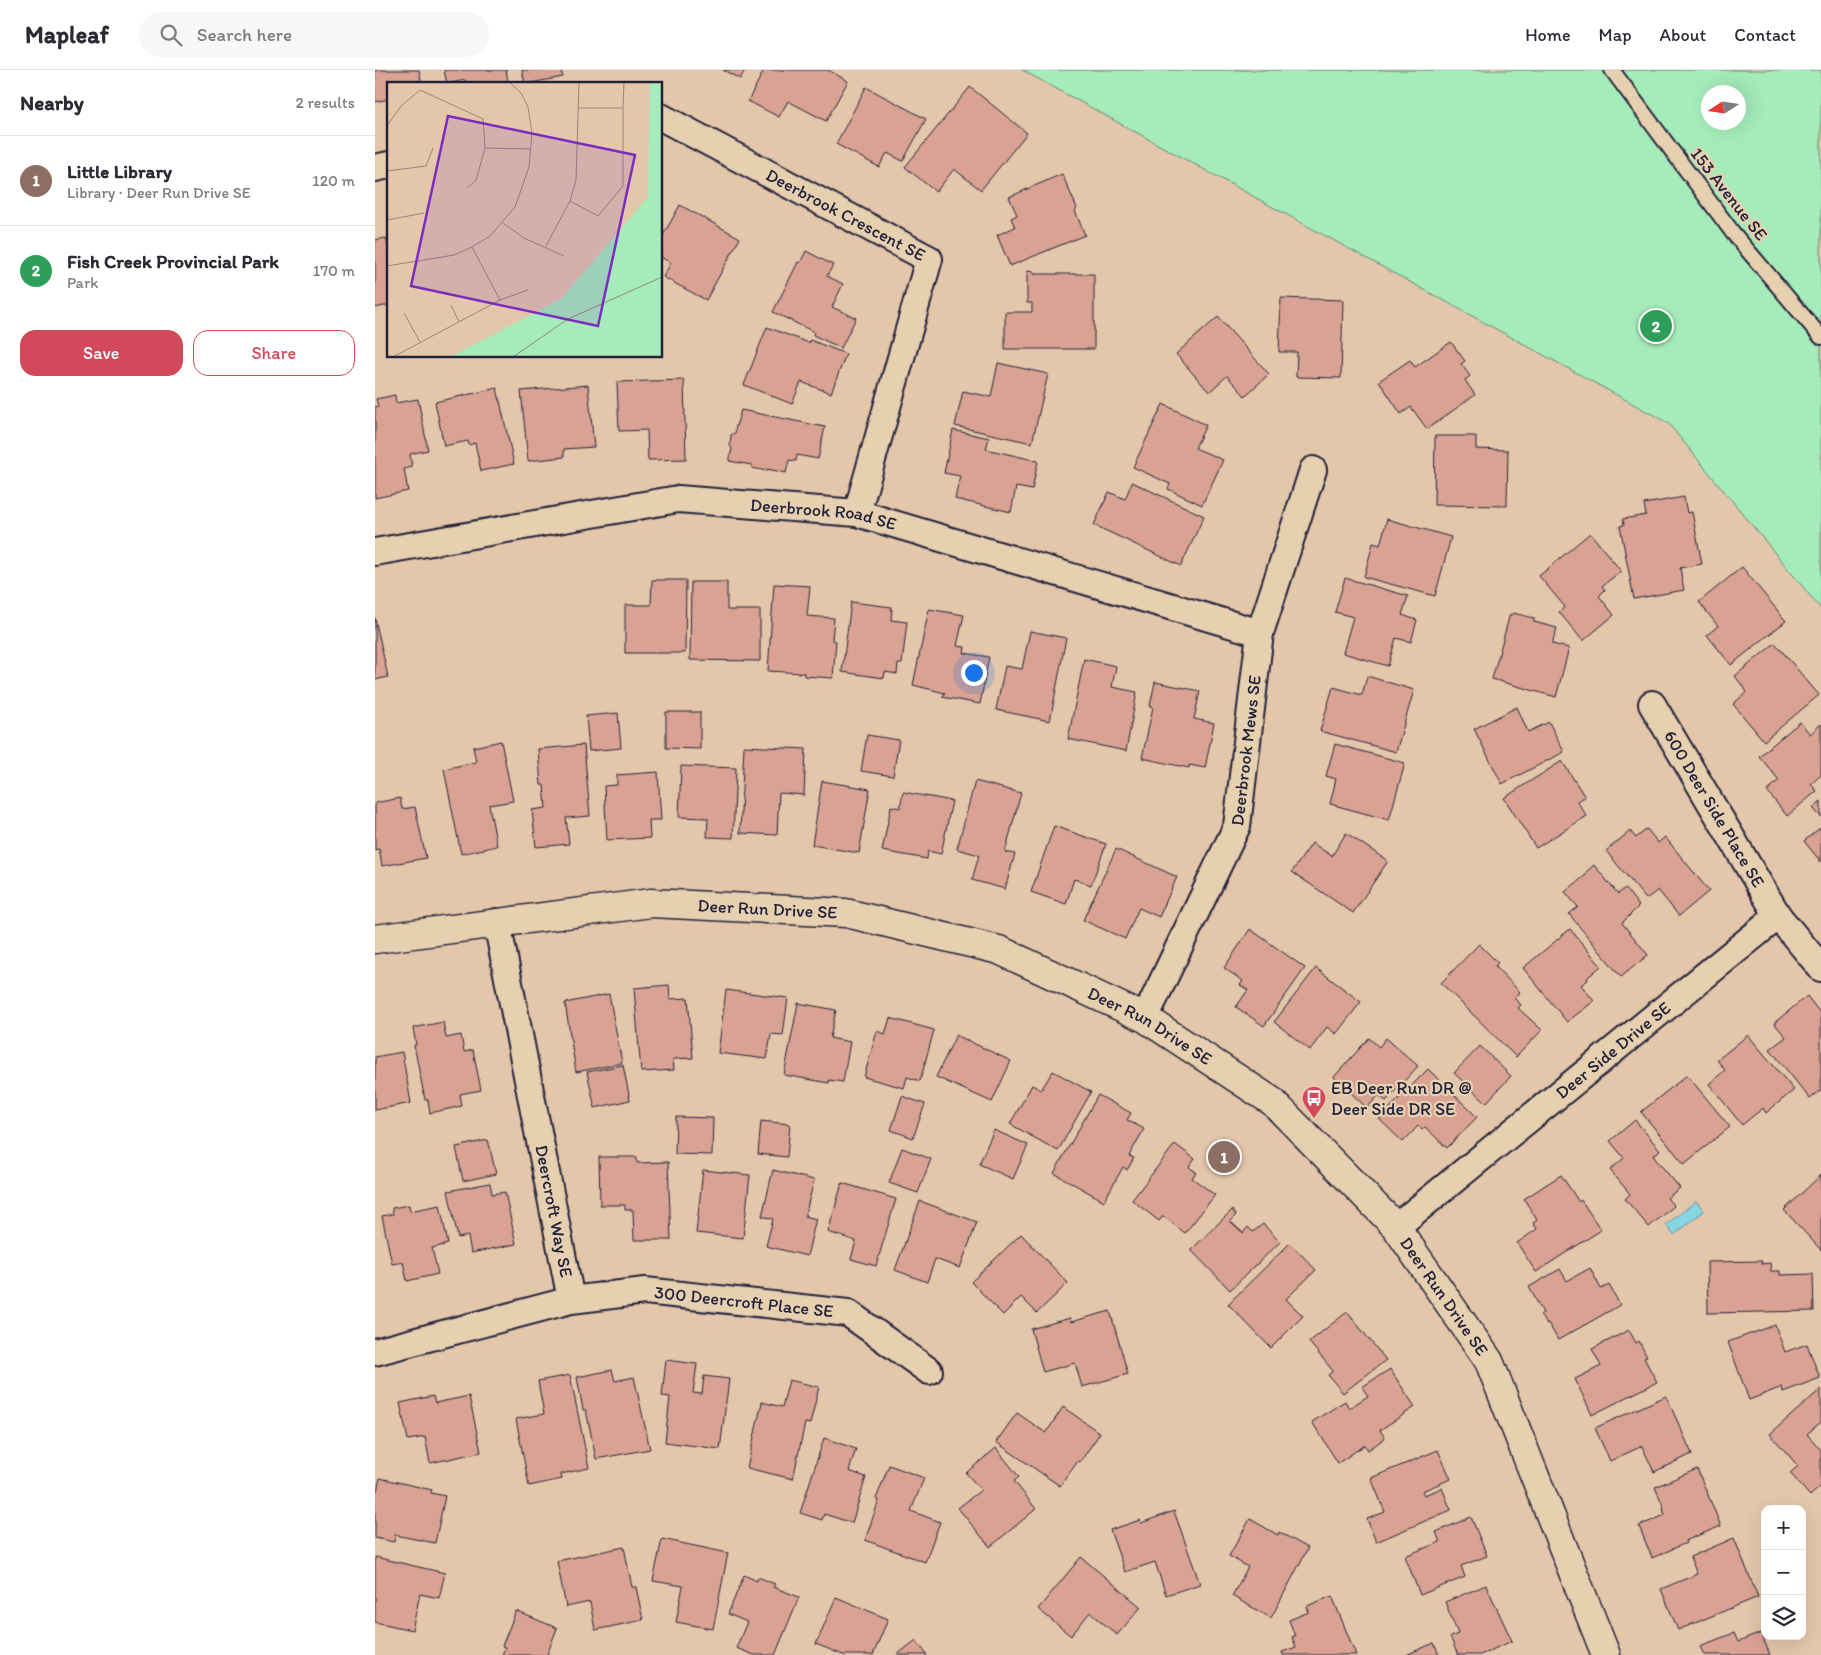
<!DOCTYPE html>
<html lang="en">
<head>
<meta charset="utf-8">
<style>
  :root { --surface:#fff; --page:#f7f7f7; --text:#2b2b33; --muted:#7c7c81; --line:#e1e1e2; --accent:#d1495b }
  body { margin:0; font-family:Itim,sans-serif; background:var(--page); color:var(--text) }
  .controls { position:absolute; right:15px; bottom:15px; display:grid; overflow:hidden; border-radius:10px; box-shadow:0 5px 20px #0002 }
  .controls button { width:45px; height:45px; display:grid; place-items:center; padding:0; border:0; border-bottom:1px solid var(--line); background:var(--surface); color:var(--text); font:25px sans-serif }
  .compass { position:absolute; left:1326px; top:15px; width:45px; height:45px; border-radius:50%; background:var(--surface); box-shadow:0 5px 20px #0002; rotate:258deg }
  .you { position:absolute; left:598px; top:602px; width:18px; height:18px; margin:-12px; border:4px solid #fff; border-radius:50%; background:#1a73e8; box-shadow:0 0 0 8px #1a73e833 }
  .badge { display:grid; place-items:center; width:32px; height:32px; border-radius:50%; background:var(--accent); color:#fff; font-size:16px; font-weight:700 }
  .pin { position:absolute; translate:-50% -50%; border:2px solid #fff; box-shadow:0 1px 5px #0006 }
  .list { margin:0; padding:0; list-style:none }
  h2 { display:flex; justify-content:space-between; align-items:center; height:65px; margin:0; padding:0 20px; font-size:21px }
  h2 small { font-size:16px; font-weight:400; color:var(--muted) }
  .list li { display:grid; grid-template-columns:32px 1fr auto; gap:15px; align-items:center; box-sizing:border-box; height:90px; padding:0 20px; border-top:1px solid var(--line) }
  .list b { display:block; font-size:19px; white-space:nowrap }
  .list p { margin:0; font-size:16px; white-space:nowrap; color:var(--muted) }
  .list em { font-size:16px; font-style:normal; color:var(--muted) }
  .actions { display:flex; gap:10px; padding:15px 20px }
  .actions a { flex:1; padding:11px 0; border:1px solid var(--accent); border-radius:15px; text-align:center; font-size:18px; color:var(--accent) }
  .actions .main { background:var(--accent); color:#fff }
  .icon { flex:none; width:28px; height:28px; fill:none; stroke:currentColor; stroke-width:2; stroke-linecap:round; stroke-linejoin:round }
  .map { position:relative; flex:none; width:1446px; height:1585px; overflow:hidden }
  header { display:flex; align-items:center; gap:30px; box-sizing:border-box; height:70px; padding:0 25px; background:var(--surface); border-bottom:1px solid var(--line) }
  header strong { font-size:24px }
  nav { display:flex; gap:28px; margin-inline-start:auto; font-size:18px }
  .search { width:350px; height:45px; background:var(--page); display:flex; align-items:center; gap:12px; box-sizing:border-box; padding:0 18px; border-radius:28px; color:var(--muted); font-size:19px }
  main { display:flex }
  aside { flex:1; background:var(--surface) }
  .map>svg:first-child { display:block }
</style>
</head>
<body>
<header>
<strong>Mapleaf</strong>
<div class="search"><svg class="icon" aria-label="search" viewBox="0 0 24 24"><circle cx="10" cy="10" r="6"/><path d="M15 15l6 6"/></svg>Search here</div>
<nav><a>Home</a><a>Map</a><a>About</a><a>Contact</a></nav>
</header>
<main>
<aside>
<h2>Nearby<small>2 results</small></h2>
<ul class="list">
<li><span class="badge" style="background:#8d6e63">1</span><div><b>Little Library</b><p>Library · Deer Run Drive SE</p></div><em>120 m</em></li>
<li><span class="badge" style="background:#2e9e5b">2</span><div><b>Fish Creek Provincial Park</b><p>Park</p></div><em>170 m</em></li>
</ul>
<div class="actions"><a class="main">Save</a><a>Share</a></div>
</aside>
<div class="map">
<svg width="1446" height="1585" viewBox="0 0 1446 1585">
  <rect width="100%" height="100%" fill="#e4c7aa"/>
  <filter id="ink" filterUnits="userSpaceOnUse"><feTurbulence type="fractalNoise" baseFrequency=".02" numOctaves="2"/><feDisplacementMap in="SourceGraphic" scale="10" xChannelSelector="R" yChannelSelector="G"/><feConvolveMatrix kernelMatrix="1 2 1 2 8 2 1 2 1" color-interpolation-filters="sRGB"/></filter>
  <g filter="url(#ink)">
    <path fill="#a5ecba" stroke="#64877a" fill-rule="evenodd" d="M647,0H1446V539L1293,353ZM1334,22H1364V52H1334Z"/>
    <path fill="#87d6e4" stroke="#5f8ea0" d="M1321,1131L1329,1141L1299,1165L1291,1155Z"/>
    <path fill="#daa293" stroke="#22223b" d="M0,0H44L47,14H14V29L0,32Z
      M69,0H131L133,11L120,14H91L90,10L72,14Z
      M147,0H186L188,7L150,14Z
      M348,0H370L365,9Z
      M389,0H453L473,11L451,51L413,31L404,47L373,31Z
      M491,17L551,49L528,91L512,83L504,97L461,74Z
      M595,17L652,63L606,120L579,99L561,122L530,97Z
      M687,104L702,138L700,141L710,165L635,196L622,165L640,157L636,148L642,145L634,127Z
      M305,135L365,168L331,230L288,207L296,193L286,187V169Z
      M11,168L14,181V235L0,238V170Z
      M431,181L458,195L452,206L468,214L457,237L481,248L466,278L438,265L439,262L398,242L423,192L425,193Z
      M652,201L659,202V204H719V279H630V242H657V233H652Z
      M906,228L968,230L966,308L921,307L922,282H904Z
      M843,247L894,304L870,326L852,306L834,322L801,284Z
      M392,257L434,273L435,270L471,284L456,323L426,312L417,334L369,315Z
      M1076,272L1090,291L1086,294L1095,306L1090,310L1100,325L1052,359L1036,337L1026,344L1004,311L1035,290L1040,297Z
      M623,293L673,304L657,373L580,356L588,321L616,327Z
      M309,310L311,389L273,390L272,360L244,361L242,312Z
      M213,315L219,377L189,379V387L153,391L146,321Z
      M122,318L139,394L106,401L100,373L94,375L93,371L69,376L60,332Z
      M20,325L21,333L43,329L53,380L35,384L37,397L29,399L33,421L0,428V337L3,336L1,329Z
      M788,334L831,355L820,378L848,390L827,435L793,419L795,414L758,397Z
      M366,340L450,357L443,389L422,385L421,391L414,390L411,403L392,399V401L377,398V395L354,391L357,379L355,375L356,365L361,362L360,360Z
      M578,360L614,368L611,379L663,391L657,420L641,417L636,442L580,429L585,406L569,403Z
      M1060,366H1101V379L1133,380L1132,436L1059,435Z
      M757,412L829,446L806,496L719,455L734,422L750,429Z
      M1309,427L1312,443L1317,442L1327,494L1305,498L1309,520L1259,529L1245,456L1249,455L1248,449L1271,445L1269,434Z
      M1012,449L1076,467L1060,526L989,507L998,473L1005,475Z
      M1215,463L1246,501L1227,516L1230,520L1224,526L1239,545L1208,571L1184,542L1190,537L1164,506Z
      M1367,497L1411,551L1356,595L1332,565L1343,556L1324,532Z
      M970,508L1033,526L1027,545L1042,550L1036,572L1021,568L1013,596L968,583L978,547L960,542Z
      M277,510H311L310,583H250V535H276Z
      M316,512H352V540H385V591L315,590Z
      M399,514L435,516L432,546L459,548L457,570L461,571L458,608L429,606V603L393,601Z
      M476,532L517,537L516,550L532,552L527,594H523L522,604L510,602L509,608L467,602Z
      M554,539L589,545L582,576L590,577L589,583L614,587L605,634L567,627L570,623L538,615Z
      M1138,543L1159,548V552L1182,558L1177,574L1194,578L1181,627L1117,609L1135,544L1137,545Z
      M0,548L13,607L0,610Z
      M655,561L691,568L675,651L621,640L630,596L647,599Z
      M1400,573L1444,625L1389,671L1358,634L1372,622L1360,606Z
      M709,589L741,596L737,617L762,622L751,681L693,669Z
      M992,606L1039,620L1021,682L945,661L958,617L987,625Z
      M780,612L825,621L819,649L839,653L830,698L814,695V698L767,688L778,637L775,636Z
      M1142,637L1153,662L1174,652L1189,682L1127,714L1099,659Z
      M291,642H325V679L291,678Z
      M243,643L246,678L214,681L211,646Z
      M1425,652L1435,664L1446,654V705L1436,714L1442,721L1412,746L1392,721L1404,710L1384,686Z
      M492,665L524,670L518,706L486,701Z
      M126,671L138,731L114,735L122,776L86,784L69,699L101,692L98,677Z
      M960,674L1030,693L1014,750L955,734L961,709L951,706Z
      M209,675L215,746L191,748L194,774L161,777L157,740L171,738L169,715H166L163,679Z
      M369,676L431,679L429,725L404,723L402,765L365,763Z
      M1187,691L1210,727L1202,731L1212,746L1161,778L1129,728Z
      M306,696L361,698L358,768L332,767L333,748L304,747Z
      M283,702L286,750H274L275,768L232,770L229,716L242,715V705Z
      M447,711L495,719L484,783L437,775Z
      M600,711L646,723L630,782L640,784L630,819L597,810L604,785L582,779Z
      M528,722L577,731L566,784L553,781L552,789L507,781L516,736L525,738Z
      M25,728L27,739L40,737L51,788L7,796L4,779L0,780V733Z
      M1446,731V747L1438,738Z
      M679,756L731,774L716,815L699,809L691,834L656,822Z
      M1446,757V792L1429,771Z
      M1272,759L1283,773L1290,767L1334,821L1304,846L1283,820L1271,829L1231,781L1255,761L1261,768Z
      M971,763L1013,791L978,843L917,802L937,773L957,786Z
      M741,779L802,807L784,847L764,838L750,869L708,850Z
      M1219,795L1243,824L1250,818L1264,836L1247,853L1273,885L1246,907L1194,844L1203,837L1190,822L1212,804L1211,802Z
      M875,859L930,898L889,956L861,937L873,920L865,915L868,911L849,898Z
      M1195,859L1226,896L1212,908L1213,910L1206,915L1219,931L1192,952L1148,898Z
      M1104,874L1123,893L1120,896L1145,922L1139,928L1146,935L1143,938L1167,960L1141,987L1066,913Z
      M941,898L986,932L961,964L952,957L935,980L899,952Z
      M294,915L295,929L313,928L318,988L298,989L299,1000L266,1002L259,918Z
      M351,920L413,928L408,965L396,964L392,989L343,983Z
      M234,924L247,993L201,1002L190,933Z
      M1432,926L1446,944V1020L1435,1029L1395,979L1411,967L1399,953Z
      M423,933L461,940L455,968L475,972L468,1012L454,1010V1013L409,1005Z
      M515,948L559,960L545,1011L532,1007L529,1018L489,1007L502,961L510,964Z
      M68,952L71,968L86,965L89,982L98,980L106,1020L85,1024L87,1036L55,1043L53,1030H50L39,975H41L38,958Z
      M581,965L636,991L617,1032L561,1007Z
      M1373,965L1419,1020L1391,1043L1388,1038L1367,1055L1334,1014L1350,1000L1342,990Z
      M994,968L1004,977L1011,968L1043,996L1011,1031L1004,1025L992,1038L959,1007Z
      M1105,976L1136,1006L1111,1033L1079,1003Z
      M27,982L36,1033L0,1040V987Z
      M248,995L255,1030L220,1038L212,1002Z
      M1053,999L1102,1047L1072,1078L1050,1057L1047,1060L1043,1056L1028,1072L1004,1049Z
      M678,1001L716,1022L683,1081L635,1054L657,1015L666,1020Z
      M1312,1005L1355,1057L1309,1094L1266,1042Z
      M723,1025L756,1043L752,1050L769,1059L754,1086L759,1088L752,1100L748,1097L729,1131L679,1103Z
      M527,1026L550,1034L538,1068L516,1060Z
      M301,1047L338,1048L337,1085L300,1084Z
      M1260,1050L1285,1080L1278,1086L1305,1118L1292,1128L1299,1136L1274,1157L1250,1129L1255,1124L1235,1100L1249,1088L1235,1071Z
      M386,1051L415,1054L412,1087L383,1084Z
      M619,1060L653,1075L638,1109L604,1094Z
      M113,1070L121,1104L88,1111L81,1077Z
      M800,1074L820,1089L814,1097L821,1102L817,1108L840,1125L810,1163L788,1146L784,1151L757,1130Z
      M527,1078L556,1089L543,1123L514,1113Z
      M224,1087H262V1093L293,1092L296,1170H259L258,1140H250V1135H225Z
      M328,1100L375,1105L368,1168L321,1163Z
      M398,1100L439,1110L430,1146L441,1149L432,1186L391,1176L398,1149L387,1146Z
      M1186,1105L1204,1132L1206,1130L1226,1160L1161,1202L1142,1173L1162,1159L1158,1153L1162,1150L1149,1129Z
      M1446,1105V1180L1409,1140Z
      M115,1113L117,1124L130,1122L141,1174L96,1183L93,1166L83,1168L73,1121Z
      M467,1113L521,1129L501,1196L476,1189L481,1171L453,1162Z
      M545,1131L602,1152L585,1198L560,1189L552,1212L520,1200Z
      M34,1135L35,1141L65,1135L73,1174L57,1178L63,1204L32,1211L28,1192L17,1194L7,1146L18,1144L17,1138Z
      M857,1140L861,1145L855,1151L868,1163L873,1157L878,1162L888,1154L905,1172L855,1220L816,1180Z
      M646,1164L693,1213L662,1243L646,1227L628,1245L596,1212Z
      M915,1173L941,1200L911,1229L928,1246L896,1278L853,1234Z
      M1387,1191L1386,1194L1395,1193L1396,1201H1405V1205L1438,1204L1439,1241L1333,1243L1332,1192Z
      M1215,1198L1226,1219L1234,1215L1245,1235L1183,1270L1173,1253L1171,1254L1165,1245L1168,1243L1154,1217L1185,1199L1192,1211Z
      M735,1241L753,1304L707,1317L700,1293L668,1302L656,1259L695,1248L696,1252Z
      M972,1242L1011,1290L968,1323L953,1305L958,1301L934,1272Z
      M1400,1255L1410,1282L1432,1274L1445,1308L1408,1322L1407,1317L1374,1330L1353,1272Z
      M1254,1260L1261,1273L1264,1271L1272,1287L1269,1288L1282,1312L1217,1345L1200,1309L1226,1296L1217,1279Z
      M291,1290L322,1294L318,1323L327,1324L329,1306L354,1309L345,1379L290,1372L295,1327L287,1326Z
      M1015,1299L1040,1337L1005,1360L1010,1368L993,1380L990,1375L963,1393L937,1352L970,1331L974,1338L993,1326L987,1317Z
      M237,1300L240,1311L259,1307L275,1379L221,1389L211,1340H208L202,1307Z
      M195,1305L214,1398L186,1404L187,1409L154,1416L141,1349L169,1344L163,1311Z
      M414,1310L444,1317L435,1354L430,1353L418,1409L372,1398L387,1332L407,1337Z
      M1446,1319V1352L1432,1364L1446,1380V1416L1435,1426L1415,1403L1423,1396L1395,1364Z
      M58,1326L60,1333L94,1326L106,1382L55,1393L50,1367L33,1370L25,1333Z
      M1291,1326L1317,1384L1279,1402L1267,1376L1235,1391L1220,1358Z
      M688,1337L725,1363L705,1392L703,1391L685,1416L621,1372L642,1343L671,1363Z
      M449,1368L481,1379L474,1401L491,1407L477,1453L449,1444L447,1450L425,1443Z
      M621,1378L644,1407L639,1411L661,1439L615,1477L583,1438L606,1420L591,1403Z
      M1063,1380L1076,1409L1047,1421L1049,1425L1067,1418L1076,1440L1001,1472L992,1449L1010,1442L996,1408Z
      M514,1395L549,1408L536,1441L565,1452L550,1492L490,1470L504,1430L501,1429Z
      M1322,1399L1346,1456L1310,1471L1311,1473L1277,1488L1264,1456L1290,1445L1288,1439L1289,1438L1280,1417Z
      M5,1408L57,1420L56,1423L70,1426L60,1473L20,1465L19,1472L0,1468V1421H2Z
      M799,1441L825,1514L791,1525L780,1492L750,1502L735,1460L765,1450L766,1453Z
      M1096,1447L1112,1486L1086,1496L1090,1507L1045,1525L1030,1486L1065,1472L1061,1462Z
      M875,1449L903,1465L904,1462L933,1478L896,1548L857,1526L873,1497L854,1486Z
      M1359,1468L1383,1527L1303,1560L1286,1519L1322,1504L1315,1487Z
      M287,1469L353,1483L338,1559L301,1552L308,1516L278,1511Z
      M249,1477L257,1517H261L268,1550L220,1560L215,1532L191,1537L182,1491Z
      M0,1487L70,1503L64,1528L45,1524L37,1560L0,1552Z
      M706,1487L766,1537L742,1565L715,1542L696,1566L663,1539Z
      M369,1505L382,1511L383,1507L400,1514L398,1517L424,1527L400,1585H379L361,1578L372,1552L353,1544Z
      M1111,1515L1137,1571L1105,1585H1083L1075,1567L1083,1564L1070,1532Z
      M957,1526L981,1585H908L907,1582L921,1577L917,1567L920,1566L914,1550L934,1542L932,1536Z
      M461,1527L513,1549L498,1585H468L441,1574Z
      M141,1541L182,1558L172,1585H127L130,1577L127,1576Z
      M1359,1563L1363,1572L1386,1563L1395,1585H1329L1325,1576Z
      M541,1570L552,1585H522Z
      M1059,1573L1064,1585H1031Z"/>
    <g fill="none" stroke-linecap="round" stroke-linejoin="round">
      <defs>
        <path id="lane" d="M1237,0L1358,163L1446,267"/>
        <g id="street">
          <path id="s1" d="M286,47L554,189L482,443"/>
          <path d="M0,98L14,95"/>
          <path id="s2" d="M0,482L303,429L482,443L885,563"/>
          <path id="s3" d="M1277,634L1403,846"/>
          <path id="s4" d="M770,948L862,756L885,563L938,400"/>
          <path id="s5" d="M1021,1157L1403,846L1446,898"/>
          <path id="s6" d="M196,1230L270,1221L473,1243L554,1301"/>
          <path d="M0,1282L196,1230L122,852"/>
        </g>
        <g id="secondary">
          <path id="s7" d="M0,869L276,833L471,843L624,880L770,948L898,1032L1021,1157L1114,1291L1231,1585"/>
        </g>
      </defs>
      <use href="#lane" stroke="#22223b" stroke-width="18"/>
      <use href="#street" stroke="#22223b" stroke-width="30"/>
      <use href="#secondary" stroke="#22223b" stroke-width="31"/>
      <use href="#lane" stroke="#e7d0b0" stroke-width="14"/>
      <use href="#street" stroke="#e7d0b0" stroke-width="26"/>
      <use href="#secondary" stroke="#e7d0b0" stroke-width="28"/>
    </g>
  </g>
  <defs>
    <symbol id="bus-pin" viewBox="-11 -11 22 30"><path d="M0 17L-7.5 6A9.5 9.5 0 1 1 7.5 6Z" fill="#d1495b" stroke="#e7d0b0"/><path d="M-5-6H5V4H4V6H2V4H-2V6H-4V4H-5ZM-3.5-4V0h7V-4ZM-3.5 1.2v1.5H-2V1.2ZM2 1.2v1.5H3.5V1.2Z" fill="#fff"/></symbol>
  </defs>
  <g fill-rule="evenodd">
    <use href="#bus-pin" x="925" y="1014" width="28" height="38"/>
  </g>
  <g text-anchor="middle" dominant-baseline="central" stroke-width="4.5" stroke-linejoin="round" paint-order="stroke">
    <g font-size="18" fill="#22223b" stroke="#e7d0b0">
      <text transform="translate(1354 124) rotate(52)">153 Avenue SE</text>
      <text stroke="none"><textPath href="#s1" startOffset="209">Deerbrook Crescent SE</textPath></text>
      <text stroke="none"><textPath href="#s2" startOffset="454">Deerbrook Road SE</textPath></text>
      <text stroke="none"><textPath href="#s4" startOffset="289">Deerbrook Mews SE</textPath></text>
      <text stroke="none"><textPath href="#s3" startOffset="122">600 Deer Side Place SE</textPath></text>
      <text stroke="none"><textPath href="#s7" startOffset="395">Deer Run Drive SE</textPath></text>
      <text stroke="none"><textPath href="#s7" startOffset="800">Deer Run Drive SE</textPath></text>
      <text stroke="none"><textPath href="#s5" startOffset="280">Deer Side Drive SE</textPath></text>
      <text transform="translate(179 1141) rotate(79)">Deercroft Way SE</text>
      <text stroke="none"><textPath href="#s7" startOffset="1205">Deer Run Drive SE</textPath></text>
      <text stroke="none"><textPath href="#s6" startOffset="174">300 Deercroft Place SE</textPath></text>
    </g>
    <g font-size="18" fill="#22223b" stroke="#e7d0b0" text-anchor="start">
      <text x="956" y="1018">EB Deer Run DR @<tspan x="956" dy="21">Deer Side DR SE</tspan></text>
    </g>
  </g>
  <g transform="translate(12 12)">
    <rect width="275" height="275" fill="#e4c7aa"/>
    <path d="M263,0H275V275H63L174,217L261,115Z" fill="#a5ecba"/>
    <path fill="none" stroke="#96857e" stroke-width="1" d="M236,26L237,0M0,44L14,24L33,8L96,37L98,66L144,67M0,89L39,84L46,66M80,106L89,98L98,66M183,119L211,134L236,104V26H192M0,138L37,131M116,141L137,156L177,174M159,164L183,119L189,98L192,0M0,184L67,173L85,165L103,154L128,125L142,85L145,51L141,25L134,11L122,0M113,218L141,208M64,223L72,240M17,231L33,260M6,275L113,218L85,165M126,275L181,237L275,195"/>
    <path fill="#7b2cbf" fill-opacity="0.15" stroke="#7b2cbf" stroke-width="2.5" d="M61,34L248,73L211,244L24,204Z"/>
    <rect width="275" height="275" fill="none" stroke="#22223b" stroke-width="2.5"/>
  </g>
</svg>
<div class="controls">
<button>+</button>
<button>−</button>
<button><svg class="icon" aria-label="layers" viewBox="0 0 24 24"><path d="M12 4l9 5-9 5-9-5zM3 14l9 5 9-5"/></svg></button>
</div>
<svg class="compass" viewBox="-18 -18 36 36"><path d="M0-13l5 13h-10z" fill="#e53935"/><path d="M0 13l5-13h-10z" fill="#7c7c81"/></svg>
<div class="you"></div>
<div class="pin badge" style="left:849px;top:1087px;background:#8d6e63">1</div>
<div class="pin badge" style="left:1281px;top:256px;background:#2e9e5b">2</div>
</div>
</main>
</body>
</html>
